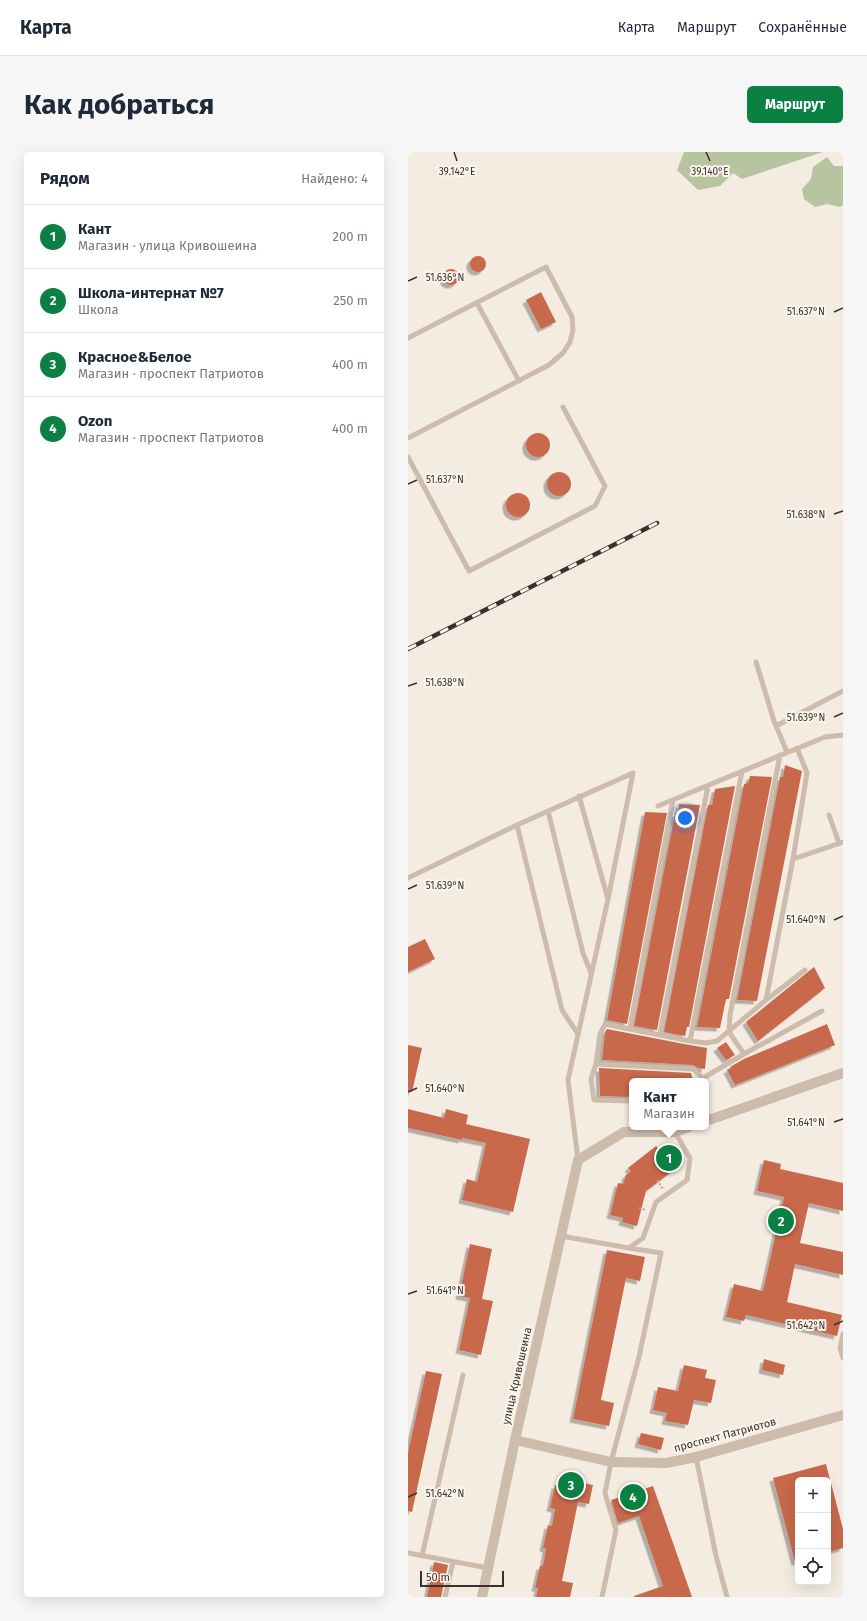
<!DOCTYPE html>
<html lang="ru">
<head>
<meta charset="utf-8">
<style>
  :root { --surface:#fff; --page:#f6f6f7; --text:#1f2937; --muted:#747a83; --line:#e0e1e3; --accent:#0b8043 }
  body { margin:0; font-family:"Fira Sans",sans-serif; background:var(--page); color:var(--text) }
  .controls { position:absolute; right:12px; bottom:12px; display:grid; overflow:hidden; border-radius:6px; box-shadow:0 4px 16px #0002 }
  .controls button { width:36px; height:36px; display:grid; place-items:center; padding:0; border:0; border-bottom:1px solid var(--line); background:var(--surface); color:var(--text); font:20px sans-serif }
  .scale { position:absolute; left:12px; bottom:10px; width:84px; box-sizing:border-box; padding-left:4px; border:2px solid #3b302b; border-top:0; font-size:11px; line-height:14px; white-space:nowrap; color:#3b302b; -webkit-text-stroke:3px #fbf5ee; paint-order:stroke }
  .you { position:absolute; left:277px; top:666px; width:14px; height:14px; margin:-10px; border:3px solid #fff; border-radius:50%; background:#1a73e8; box-shadow:0 0 0 6px #1a73e833 }
  .badge { display:grid; place-items:center; width:26px; height:26px; border-radius:50%; background:var(--accent); color:#fff; font-size:13px; font-weight:700 }
  .pin { position:absolute; translate:-50% -50%; border:2px solid #fff; box-shadow:0 1px 4px #0006 }
  .popup { position:absolute; left:221px; top:926px; width:80px; height:52px; box-sizing:border-box; display:grid; place-content:center; border-radius:6px; background:var(--surface); filter:drop-shadow(0 1px 3px #0005); font-size:13px; white-space:nowrap; color:var(--muted) }
  .popup b { font-size:15px; color:var(--text) }
  .popup::after { content:''; position:absolute; left:50%; top:100%; margin-left:-8px; border:8px solid transparent; border-top-color:var(--surface) }
  .list { margin:0; padding:0; list-style:none }
  h2 { display:flex; justify-content:space-between; align-items:center; height:52px; margin:0; padding:0 16px; font-size:17px }
  h2 small { font-size:13px; font-weight:400; color:var(--muted) }
  .list li { display:grid; grid-template-columns:26px 1fr auto; gap:12px; align-items:center; box-sizing:border-box; height:64px; padding:0 16px; border-top:1px solid var(--line) }
  .list b { display:block; font-size:15px; white-space:nowrap }
  .list p { margin:0; font-size:13px; white-space:nowrap; color:var(--muted) }
  .list em { font-size:13px; font-style:normal; color:var(--muted) }
  .icon { flex:none; width:22px; height:22px; fill:none; stroke:currentColor; stroke-width:2; stroke-linecap:round; stroke-linejoin:round }
  .map { position:relative; flex:none; width:435px; height:1445px; overflow:hidden; border-radius:6px }
  header { display:flex; align-items:center; gap:24px; box-sizing:border-box; height:56px; padding:0 20px; background:var(--surface); border-bottom:1px solid var(--line) }
  header strong { font-size:19px }
  nav { display:flex; gap:22px; margin-inline-start:auto; font-size:14px }
  .intro { display:flex; align-items:center; justify-content:space-between; box-sizing:border-box; height:96px; padding:0 24px }
  h1 { margin:0; font-size:28px }
  .button { padding:10px 18px; border-radius:6px; background:var(--accent); color:#fff; font-size:14px; font-weight:700 }
  main { display:flex; gap:24px; padding:0 24px }
  aside { flex:1; background:var(--surface); border-radius:6px; box-shadow:0 4px 16px #0002 }
  .map>svg:first-child { display:block }
</style>
</head>
<body>
<header>
<strong>Карта</strong>
<nav><a>Карта</a><a>Маршрут</a><a>Сохранённые</a></nav>
</header>
<div class="intro"><h1>Как добраться</h1><a class="button">Маршрут</a></div>
<main>
<aside>
<h2>Рядом<small>Найдено: 4</small></h2>
<ul class="list">
<li><span class="badge">1</span><div><b>Кант</b><p>Магазин · улица Кривошеина</p></div><em>200 m</em></li>
<li><span class="badge">2</span><div><b>Школа-интернат №7</b><p>Школа</p></div><em>250 m</em></li>
<li><span class="badge">3</span><div><b>Красное&amp;Белое</b><p>Магазин · проспект Патриотов</p></div><em>400 m</em></li>
<li><span class="badge">4</span><div><b>Ozon</b><p>Магазин · проспект Патриотов</p></div><em>400 m</em></li>
</ul>
</aside>
<div class="map">
<svg width="435" height="1445" viewBox="0 0 435 1445">
  <defs>
    <filter id="shadow"><feDropShadow dx="-3.5" dy="3.5" stdDeviation="0" flood-color="#0004"/></filter>
  </defs>
  <rect width="100%" height="100%" fill="#f4ebe1"/>
  <path fill="#b8c4a0" d="M276,0H415L334,27L325,21L312,34L290,38L269,18Z
    M419,5L426,14H435V53L432,55L419,52L407,55L396,47L394,37L403,27L405,15Z"/>
  <path fill="#c8694b" filter="url(#shadow)" d="M62 112a8 8 0 1 1 16 0a8 8 0 1 1-16 0Z
    M35 125a8 8 0 1 1 16 0a8 8 0 1 1-16 0Z
    M133,140L148,170L133,177L118,148Z
    M118 293a12 12 0 1 1 24 0a12 12 0 1 1-24 0Z
    M139 332a12 12 0 1 1 24 0a12 12 0 1 1-24 0Z
    M98 353a12 12 0 1 1 24 0a12 12 0 1 1-24 0Z
    M377,613L394,619L349,849L329,848L372,625H375Z
    M342,624L364,625L321,847H318L312,876L289,875L336,632L340,631Z
    M327,634L281,875H279L277,884L256,880L300,653H304L307,637Z
    M271,652L292,653L249,878L226,874L267,661H270Z
    M237,660L259,661L219,872L199,868Z
    M17,787L27,807L0,820V795Z
    M406,815L417,836L350,889L338,870Z
    M419,872L427,893L327,933L319,918L323,916L322,915L336,907Z
    M199,877L276,892L299,896L297,917L290,916L285,913L194,908L197,880Z
    M318,890L327,903L318,908L309,896Z
    M0,893L14,896L4,940L0,939Z
    M191,916L283,921L285,929H224V945L192,944Z
    M0,957L36,966L38,957L60,963L58,972L122,987L105,1060L54,1048L59,1027L69,1030L78,991L54,986V988L0,976Z
    M248,994L267,1017L238,1039L229,1074L214,1070L215,1066L202,1063L210,1031L215,1032L218,1023L223,1019L220,1016Z
    M356,1008L373,1012L372,1017L435,1031V1059L401,1051L392,1091L435,1100V1123L387,1112L379,1150L434,1163L429,1184L338,1163L336,1169L318,1165L326,1132L355,1139L376,1045L349,1039Z
    M62,1092L84,1097L74,1147L85,1149L73,1203L51,1198L62,1146L51,1144Z
    M199,1098L237,1105L232,1129L218,1126L193,1248L206,1251L201,1274L165,1267Z
    M356,1207L377,1213L375,1223L354,1218Z
    M276,1213L299,1218L297,1226L308,1228L303,1251L286,1248L280,1273L257,1269L259,1261L245,1258L250,1235L270,1239Z
    M18,1219L34,1222L4,1360L0,1359V1301Z
    M233,1281L256,1286L253,1298L230,1292Z
    M418,1312L422,1328H390V1410H387L365,1326Z
    M154,1325L175,1329V1331L185,1333L181,1352L170,1350L154,1429L165,1431L162,1445H128L130,1436H127L132,1414H135L138,1397L135,1396L140,1373L144,1374L147,1357L142,1356L147,1333L152,1334Z
    M423,1331L435,1377V1396L420,1400V1332Z
    M245,1334L284,1445H226V1444L255,1434L231,1364L210,1371L203,1348Z
    M26,1410L40,1413L33,1445H19Z"/>
  <g fill="none" stroke-linecap="round" stroke-linejoin="round">
    <path stroke="#b9a596" stroke-width="2" stroke-dasharray="2 2" stroke-linecap="butt" d="M249,1028L255,1037
      M231,1056L238,1058"/>
    <path stroke="#cdbbac" stroke-width="5" d="M69,151L111,229
      M0,186L138,115L164,165L165,178L162,190L155,201L141,213L0,286
      M0,305L61,419L187,354L197,334L155,255
      M348,510L366,569L379,600
      M368,574L435,539
      M171,644L200,747L225,621
      M250,654L417,585L435,583
      M140,659L175,801L183,821
      M421,663L431,691
      M109,673L154,858L170,882
      M385,707L435,690
      M0,726L109,673L225,621
      M358,848L385,707L399,621L389,596
      M222,876L265,648
      M252,882L300,634
      M282,889L334,619
      M336,902L414,859
      M188,912L285,917L295,926
      M290,929L336,902L321,880L322,863L372,603
      M224,949L186,948L183,927L188,912L192,882L197,872L282,889L298,891L309,889L358,848L397,818
      M170,1008L160,928L200,747
      M153,1084L221,1096L235,1086L248,1050L279,1028L282,1006L267,980
      M435,1182L432,1196L435,1206
      M288,1305L308,1404L319,1445
      M0,1401L80,1416
      M14,1404L55,1223
      M37,1445L45,1410
      M194,1445L208,1378L197,1341L203,1310L231,1205L253,1101L221,1096"/>
    <path stroke="#cdbbac" stroke-width="10" d="M298,969L435,921
      M107,1288L203,1310L258,1311L288,1305L435,1263
      M74,1445L107,1288L170,1008L216,980H267L281,975"/>
    <defs>
      <path id="rail" d="M0,497L249,371"/>
    </defs>
    <use href="#rail" stroke="#3b302b" stroke-width="4.5"/>
    <use href="#rail" stroke="#fbf5ee" stroke-width="3" stroke-dasharray="9" stroke-linecap="butt"/>
  </g>
  <path fill="none" stroke="#3b302b" stroke-width="1.5" d="M46,0L49,9M298,0L302,9M0,129L9,125M426,160L435,156M0,332L9,328M426,362L435,359M0,534L9,531M426,565L435,561M0,737L9,733M426,768L435,764M0,940L9,936M426,970L435,967M0,1142L9,1139M426,1173L435,1169M0,1345L9,1341"/>
  <g text-anchor="middle" dominant-baseline="central" stroke-width="4" stroke-linejoin="round" paint-order="stroke">
    <g font-size="11" fill="#3b302b" stroke="#fbf5ee">
      <text transform="translate(109 1224) rotate(-77)">улица Кривошеина</text>
      <text transform="translate(317 1283) rotate(-15)">проспект Патриотов</text>
    </g>
  </g>
  <g font-size="10" text-anchor="middle" fill="#3b302b" stroke="#fbf5ee" stroke-width="4" stroke-linejoin="round" paint-order="stroke">
    <text x="49" y="23">39.142°E</text>
    <text x="302" y="23">39.140°E</text>
    <text x="37" y="129">51.636°N</text>
    <text x="398" y="163">51.637°N</text>
    <text x="37" y="331">51.637°N</text>
    <text x="398" y="366">51.638°N</text>
    <text x="37" y="534">51.638°N</text>
    <text x="398" y="569">51.639°N</text>
    <text x="37" y="737">51.639°N</text>
    <text x="398" y="771">51.640°N</text>
    <text x="37" y="940">51.640°N</text>
    <text x="398" y="974">51.641°N</text>
    <text x="37" y="1142">51.641°N</text>
    <text x="398" y="1177">51.642°N</text>
    <text x="37" y="1345">51.642°N</text>
  </g>
</svg>
<div class="controls">
<button>+</button>
<button>−</button>
<button><svg class="icon" aria-label="locate" viewBox="0 0 24 24"><circle cx="12" cy="12" r="6"/><path d="M12 2v4M12 18v4M2 12h4M18 12h4"/></svg></button>
</div>
<div class="scale">50 m</div>
<div class="you"></div>
<div class="pin badge" style="left:261px;top:1006px">1</div>
<div class="popup"><b>Кант</b>Магазин</div>
<div class="pin badge" style="left:373px;top:1069px">2</div>
<div class="pin badge" style="left:163px;top:1333px">3</div>
<div class="pin badge" style="left:225px;top:1345px">4</div>
</div>
</main>
</body>
</html>
